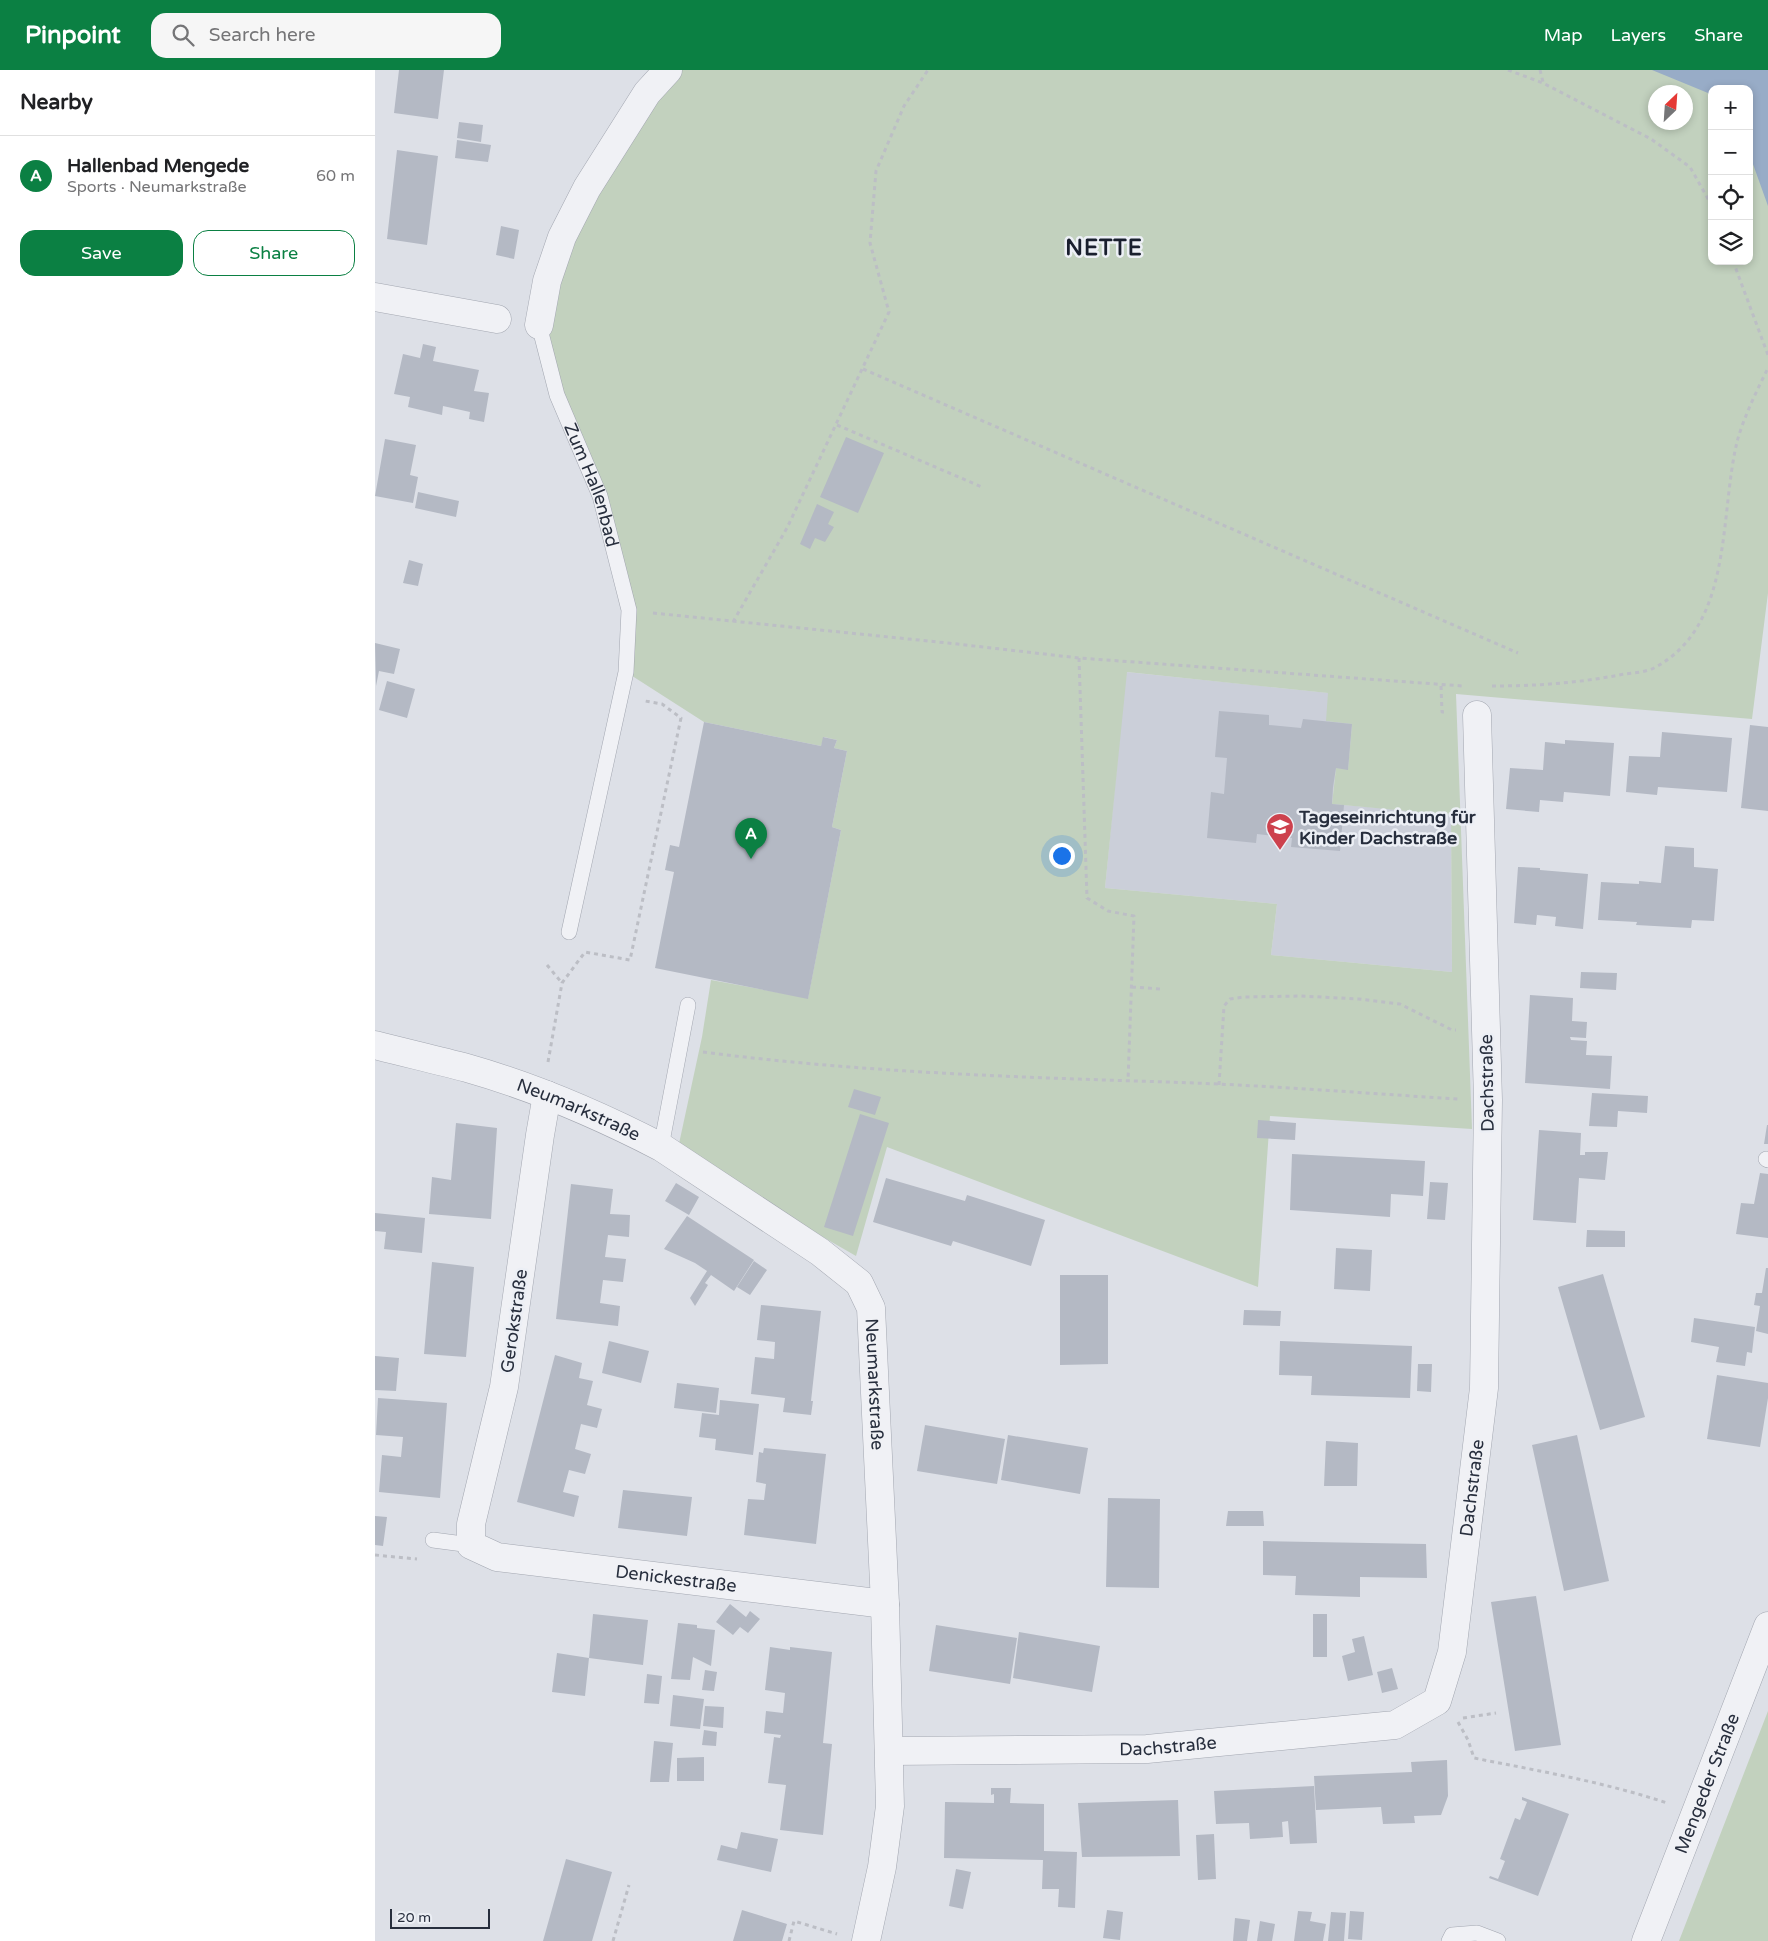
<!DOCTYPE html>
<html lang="en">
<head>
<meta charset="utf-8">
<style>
  :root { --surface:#fff; --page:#f6f6f6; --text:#202124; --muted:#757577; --line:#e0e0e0; --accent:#0b8043 }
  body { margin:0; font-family:"Varela Round",sans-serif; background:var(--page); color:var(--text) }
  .controls { position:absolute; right:15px; top:15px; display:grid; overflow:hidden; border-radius:10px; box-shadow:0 2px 8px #0003 }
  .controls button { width:45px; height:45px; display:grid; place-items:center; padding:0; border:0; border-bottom:1px solid var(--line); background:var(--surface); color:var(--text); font:25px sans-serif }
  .compass { position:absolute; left:1273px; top:15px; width:45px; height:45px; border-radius:50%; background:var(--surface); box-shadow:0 2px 8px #0003; rotate:25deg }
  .scale { position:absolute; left:15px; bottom:12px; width:100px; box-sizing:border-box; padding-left:5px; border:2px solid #272e3d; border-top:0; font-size:14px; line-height:18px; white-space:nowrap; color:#272e3d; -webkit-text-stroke:4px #eceff5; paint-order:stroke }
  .you { position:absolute; left:686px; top:785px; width:18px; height:18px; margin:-12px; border:4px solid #fff; border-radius:50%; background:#1a73e8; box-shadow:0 0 0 8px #1a73e833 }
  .badge { display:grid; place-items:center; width:32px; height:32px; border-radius:50%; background:var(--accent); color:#fff; font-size:16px; font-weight:700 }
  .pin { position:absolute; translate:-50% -41px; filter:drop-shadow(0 1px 2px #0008) }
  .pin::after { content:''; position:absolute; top:26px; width:18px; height:15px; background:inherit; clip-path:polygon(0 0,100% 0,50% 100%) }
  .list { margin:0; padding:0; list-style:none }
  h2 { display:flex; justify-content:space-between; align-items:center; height:65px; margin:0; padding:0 20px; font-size:21px }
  h2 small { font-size:16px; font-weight:400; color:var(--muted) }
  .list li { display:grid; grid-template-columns:32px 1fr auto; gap:15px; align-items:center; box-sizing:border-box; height:80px; padding:0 20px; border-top:1px solid var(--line) }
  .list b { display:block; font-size:19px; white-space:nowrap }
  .list p { margin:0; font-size:16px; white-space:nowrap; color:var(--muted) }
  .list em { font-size:16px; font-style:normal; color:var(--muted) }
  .actions { display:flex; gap:10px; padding:15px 20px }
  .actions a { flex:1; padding:11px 0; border:1px solid var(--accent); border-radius:15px; text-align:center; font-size:18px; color:var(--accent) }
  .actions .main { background:var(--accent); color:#fff }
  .icon { flex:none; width:28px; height:28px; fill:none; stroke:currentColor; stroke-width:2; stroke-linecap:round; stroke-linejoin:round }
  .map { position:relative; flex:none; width:1393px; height:1871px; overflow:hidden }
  header { display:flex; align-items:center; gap:30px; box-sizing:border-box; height:70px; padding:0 25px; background:var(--accent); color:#fff }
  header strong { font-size:24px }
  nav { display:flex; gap:28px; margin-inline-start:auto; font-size:18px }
  .search { width:350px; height:45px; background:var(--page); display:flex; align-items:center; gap:12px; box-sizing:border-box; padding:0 18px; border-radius:15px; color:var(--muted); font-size:19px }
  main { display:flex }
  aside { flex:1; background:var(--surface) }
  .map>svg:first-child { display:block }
</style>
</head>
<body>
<header>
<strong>Pinpoint</strong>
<div class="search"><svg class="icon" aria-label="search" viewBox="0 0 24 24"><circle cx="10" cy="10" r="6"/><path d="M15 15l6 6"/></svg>Search here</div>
<nav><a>Map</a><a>Layers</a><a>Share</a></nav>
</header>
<main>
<aside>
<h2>Nearby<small></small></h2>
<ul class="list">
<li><span class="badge">A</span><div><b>Hallenbad Mengede</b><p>Sports · Neumarkstraße</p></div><em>60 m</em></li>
</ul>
<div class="actions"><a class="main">Save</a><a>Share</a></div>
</aside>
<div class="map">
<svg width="1393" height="1871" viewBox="0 0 1393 1871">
  <rect width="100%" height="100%" fill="#dde0e7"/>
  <path fill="#cbcfd9" d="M751,602L954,623L977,654L973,700L961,699L957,734L1076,744L1077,902L896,885L902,834L730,818Z"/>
  <path fill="#c2d1be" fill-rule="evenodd" d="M295,0H1393V523L1377,649L1081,624L1097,1059L895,1046L883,1217L512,1077L481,1186L302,1083L327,967L336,910L433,928L466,760L457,757L472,681L459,678L462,670L449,667L446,676L329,652L251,602L254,540L225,426L182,325L168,256L187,167ZM1337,19H1374V191H1337ZM1280,22H1310V52H1280ZM752,602L953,623L951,651L977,654L973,699L961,698L957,734L1076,745L1077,902L896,885L902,834L730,818Z
    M1393,1641V1871H1304Z"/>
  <path fill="#98acc7" d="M1277,0H1393V136L1374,83V19H1337V29L1333,23Z"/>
  <path fill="#b4b9c4" d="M24,0H69L63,49L19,43Z
    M84,52L108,55L106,72L82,68Z
    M82,70L116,75L113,92L80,88Z
    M22,80L63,86L52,175L12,169Z
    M126,156L144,160L139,189L121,185Z
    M48,274L61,277L58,291L104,300L99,321L114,323L109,352L94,349L95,342L68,336L67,345L33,337L35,327L19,324L28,284L45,288Z
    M471,367L509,383L483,443L445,427Z
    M10,369L41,375L35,405L43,407L38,433L0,426Z
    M43,422L84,431L81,447L40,438Z
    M442,434L459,442L453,454L459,457L450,472L440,468L435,479L425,474Z
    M34,490L48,494L43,516L28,513Z
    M0,573L25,579L19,604L4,601L1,616Z
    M12,611L40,619L32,648L4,640Z
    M844,641L894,645V655L926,658L928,649L977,654L973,700L961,698L958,717L957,734L969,735L965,781L916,777L917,768L882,764L881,773L832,768L836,722L849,724L852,688L840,687Z
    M329,652L446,676L448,667L462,670L459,678L472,681L457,757L466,760L433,929L280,898L299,802L290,800L295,775L304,777Z
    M1375,655L1393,657V741L1366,738Z
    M1287,662L1357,668L1352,722L1283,717L1282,725L1251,722L1254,686L1285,687Z
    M1190,670L1239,673L1235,726L1189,722L1188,732L1165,730L1164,742L1131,739L1135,698L1168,700L1170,672L1190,674Z
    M1290,776L1319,778V797L1343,799L1339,851L1317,850L1316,858L1261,855L1262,852L1223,850L1226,812L1264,814V811L1286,813Z
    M1143,797L1165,798V800L1213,804L1208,859L1180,856L1181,847L1162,845L1161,855L1139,853Z
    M1206,902L1242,903L1241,920L1205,918Z
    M1155,925L1198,928L1197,951L1212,952L1211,968L1195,967L1196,970L1212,971L1211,985L1237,986L1235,1019L1150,1013Z
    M479,1019L506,1027L500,1045L473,1037Z
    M1217,1023L1273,1026L1272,1043L1243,1041L1242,1057L1214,1056Z
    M485,1044L514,1053L478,1166L449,1157Z
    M883,1050L921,1053L920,1070L882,1068Z
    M81,1053L122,1058L116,1149L54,1144L57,1107L76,1110Z
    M1392,1055H1393V1074H1389Z
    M1164,1060L1206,1063L1205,1085H1210V1082H1233L1230,1110L1204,1108L1201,1153L1158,1150Z
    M917,1084L1050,1091L1048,1126L1016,1124L1015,1147L915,1140Z
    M1385,1103L1393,1104V1168L1361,1164L1366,1133L1379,1134Z
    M511,1108L590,1131L592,1125L670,1150L656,1196L578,1171L576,1176L498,1152Z
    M1055,1112L1073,1113L1070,1150L1052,1149Z
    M301,1113L324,1127L314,1145L290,1131Z
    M196,1114L238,1119L235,1144L255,1145L254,1167L233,1165L230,1187L251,1189L248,1212L228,1210L225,1233L245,1236L243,1256L181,1249Z
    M0,1143L50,1148L47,1183L9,1179L11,1162L0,1161Z
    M312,1146L379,1190L359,1221L336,1205L330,1213L333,1215L320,1236L315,1228L332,1201L320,1193L289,1179Z
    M1212,1160L1250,1161V1177H1211Z
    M961,1178L997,1180L995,1221L959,1219Z
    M379,1191L392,1200L375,1225L362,1217Z
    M57,1192L99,1197L91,1287L49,1284Z
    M1391,1198H1393V1264L1381,1261L1385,1236L1379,1235L1381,1223H1387Z
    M1228,1204L1270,1347L1225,1360L1183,1217Z
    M685,1205H733V1294L685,1295Z
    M386,1235L446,1241L436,1331H438L436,1345L408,1342L410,1328L376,1324L380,1287L399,1289L400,1272L382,1270Z
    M869,1240L906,1241L905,1256L868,1255Z
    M1319,1248L1380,1257L1377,1283L1372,1282L1370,1296L1341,1292L1344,1277L1316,1272Z
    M234,1271L274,1281L266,1313L227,1303Z
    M905,1271L1037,1276L1035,1328L936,1325L937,1306L904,1305Z
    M180,1285L207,1293L204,1308L218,1311L212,1335L227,1339L222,1358L206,1354L200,1379L216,1384L210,1404L194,1400L188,1422L204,1426L199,1447L142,1432Z
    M0,1286L24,1288L21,1321L0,1320Z
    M1043,1294H1057L1056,1322L1042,1321Z
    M1342,1305L1393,1313V1328L1385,1377L1332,1369Z
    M302,1313L344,1318L341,1343L299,1338Z
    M3,1328L72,1333L65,1428L4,1422L7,1385L26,1387L28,1367L1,1365Z
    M345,1330L384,1334L378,1385L340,1380L341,1369L324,1367L327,1343L344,1345Z
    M550,1355L630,1369L622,1414L542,1401Z
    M633,1365L713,1378L705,1424L626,1410Z
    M1202,1365L1234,1511L1189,1521L1157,1375Z
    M951,1371L983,1373L982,1416H949Z
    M389,1378L451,1384L441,1474L369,1465L373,1429L389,1430L391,1414L381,1412L384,1382L388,1383Z
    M248,1420L317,1427L312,1466L243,1458Z
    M733,1428L785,1429L784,1518L731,1517Z
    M853,1441H888L889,1456H851Z
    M0,1446L12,1447L8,1476L0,1475Z
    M888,1471L1051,1474L1052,1508L985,1507V1527L920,1525L921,1506L888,1505Z
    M1161,1526L1186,1675L1140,1681L1116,1532Z
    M355,1534L371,1547L375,1541L385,1549L373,1563L365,1557L358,1565L341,1552Z
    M218,1544L273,1550L268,1595L214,1588Z
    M938,1544H952V1587H938Z
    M303,1553L322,1555V1558L340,1560L336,1596L318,1587L315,1610L296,1609Z
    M561,1555L642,1568L635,1614L554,1601Z
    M644,1562L725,1576L717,1622L638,1608Z
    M989,1566L998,1605L973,1611L967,1586L980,1582L977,1569Z
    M395,1577L415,1580V1577L457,1582L448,1673L457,1674L448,1765L405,1760L411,1715L393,1713L399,1667L405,1668L406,1665L389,1663L391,1641L408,1643L410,1623L390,1620Z
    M182,1583L214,1588L210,1626L177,1622Z
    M1017,1598L1023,1619L1007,1623L1002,1602Z
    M330,1600L342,1602L339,1621L327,1620Z
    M272,1604L287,1606L284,1634L269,1633Z
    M298,1625L329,1629L325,1659L295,1656Z
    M330,1636L349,1637L348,1658L328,1656Z
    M329,1660L342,1662L341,1676L327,1675Z
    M279,1671L298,1673L294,1712H275Z
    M329,1687V1711H302V1688Z
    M1072,1690L1073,1726L1066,1745L1039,1746L1040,1753L1008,1754L1006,1737L941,1740L939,1706L1037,1702L1036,1692Z
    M939,1716L942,1773L915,1774L913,1751L907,1752L908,1767L875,1769L874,1753L841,1754L839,1721Z
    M616,1718H636L635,1733L669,1734V1781L702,1782L700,1838L683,1837L684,1819H667L668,1790L569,1788L570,1732L619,1733V1724L616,1725Z
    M1147,1727L1194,1744L1163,1826L1114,1808L1115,1806L1123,1809L1130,1791L1125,1789L1140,1748L1145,1750L1152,1732L1147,1730Z
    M803,1730L805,1786L707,1787L703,1733Z
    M366,1762L403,1769L396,1802L342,1790L346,1775L362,1779Z
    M839,1764L841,1809L823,1810L821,1765Z
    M191,1789L237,1802L217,1871H168Z
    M581,1799L596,1802L588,1839L574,1836Z
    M367,1840L412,1854L407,1871H358Z
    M732,1840L748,1842L745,1870L728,1868Z
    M923,1841L937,1842L935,1851L951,1854L948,1871H919Z
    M975,1841L989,1842L987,1870L973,1869Z
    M956,1842L971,1843L969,1871H953Z
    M860,1848L875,1850L872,1871H858Z
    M885,1851L900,1854L897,1871H882Z"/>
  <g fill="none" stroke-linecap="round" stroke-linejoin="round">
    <defs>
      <g id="service">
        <path id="s1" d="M164,255L182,325L225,426L254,540L251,602L194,862"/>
        <path d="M286,1077L313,935"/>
        <path d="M1391,1089L1393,1090"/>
        <path d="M58,1470L96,1475"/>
        <path d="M1074,1871L1077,1865L1102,1863L1123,1871"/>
      </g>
      <g id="minor">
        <path d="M0,227L122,249"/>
        <path d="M164,255L172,211L187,167L212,118L272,23L293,0"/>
        <path id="s2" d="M0,975C31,983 62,990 92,998C159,1017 224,1045 286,1077L445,1182L484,1213L496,1238L510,1534L515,1736L507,1797L491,1871"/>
        <path id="s3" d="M172,1025L165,1065L129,1317L96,1454V1475L122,1487L510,1534"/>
        <path id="s4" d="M514,1681L772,1679L1020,1655L1062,1631L1077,1582L1109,1318L1113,1030L1102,645"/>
        <path id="s5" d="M1271,1871L1393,1556"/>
      </g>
    </defs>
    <use href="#service" stroke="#a3a7b1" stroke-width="16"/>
    <use href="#minor" stroke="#a3a7b1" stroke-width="29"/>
    <path stroke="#bcbec5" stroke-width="3" stroke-dasharray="4 4" stroke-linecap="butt" d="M1133,0L1168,13L1276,69L1315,97L1337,136
      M1165,0L1168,12
      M1358,191L1393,285
      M488,299L1143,583
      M462,355L607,417
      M278,543L573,573L704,588L1088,616
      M358,552L412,458L514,242L495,173L501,101L529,36L553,0
      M704,588L712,828L733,841L759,846L753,1011
      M1066,616L1067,642H1072
      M1117,616C1161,616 1205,613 1249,604C1258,603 1271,602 1279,598C1359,556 1344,446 1362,372C1368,349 1382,320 1393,298
      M172,895L187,913
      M757,917L786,919
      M328,982C482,1002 636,1007 791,1012C888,1015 986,1023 1083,1029
      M173,992L187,913L210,882L255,890L306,648L287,634L270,631
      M844,1015L849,936L855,929L869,927L926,926L984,929L1025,934L1077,960H1081
      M0,1485L42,1489
      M1088,1648L1121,1643
      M1083,1652L1093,1670L1099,1688C1164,1701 1229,1712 1292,1733
      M238,1871L254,1815
      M414,1871L419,1851L462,1864"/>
    <use href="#service" stroke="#f0f1f5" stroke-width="15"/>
    <use href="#minor" stroke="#f0f1f5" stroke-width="28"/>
  </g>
  <defs>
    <symbol id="school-pin" viewBox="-11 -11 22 30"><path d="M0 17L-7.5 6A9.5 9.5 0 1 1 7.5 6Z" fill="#cd414d" stroke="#eceff5"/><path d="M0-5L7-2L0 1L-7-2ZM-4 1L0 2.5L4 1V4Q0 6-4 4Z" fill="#fff"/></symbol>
  </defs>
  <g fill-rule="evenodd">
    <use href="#school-pin" x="889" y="741" width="32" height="43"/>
  </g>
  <g text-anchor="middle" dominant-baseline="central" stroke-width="5" stroke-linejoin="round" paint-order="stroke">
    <g font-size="18" fill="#272e3d" stroke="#eceff5">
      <text stroke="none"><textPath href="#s1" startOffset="169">Zum Hallenbad</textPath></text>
      <text transform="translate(1112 1013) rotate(-91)">Dachstraße</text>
      <text stroke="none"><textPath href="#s2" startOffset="214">Neumarkstraße</textPath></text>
      <text transform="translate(139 1251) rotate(-82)">Gerokstraße</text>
      <text stroke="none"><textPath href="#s2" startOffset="649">Neumarkstraße</textPath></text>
      <text stroke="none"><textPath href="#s4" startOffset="772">Dachstraße</textPath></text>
      <text stroke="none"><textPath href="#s3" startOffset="666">Denickestraße</textPath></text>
      <text stroke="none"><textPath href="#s4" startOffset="279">Dachstraße</textPath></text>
      <text stroke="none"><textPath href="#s5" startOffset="169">Mengeder Straße</textPath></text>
    </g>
    <g font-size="18" font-weight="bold" fill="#272e3d" stroke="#eceff5" text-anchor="start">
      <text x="924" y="747">Tageseinrichtung für<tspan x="924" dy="21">Kinder Dachstraße</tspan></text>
    </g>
    <g font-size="22" font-weight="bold" letter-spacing="1" fill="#191f2e" stroke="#eceff5">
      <text x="729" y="178">NETTE</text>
    </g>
  </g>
</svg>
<div class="controls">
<button>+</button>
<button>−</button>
<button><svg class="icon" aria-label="locate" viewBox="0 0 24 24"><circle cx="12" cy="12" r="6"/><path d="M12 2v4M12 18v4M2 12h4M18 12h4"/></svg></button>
<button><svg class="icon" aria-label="layers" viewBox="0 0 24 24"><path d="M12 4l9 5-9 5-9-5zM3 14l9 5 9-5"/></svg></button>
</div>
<svg class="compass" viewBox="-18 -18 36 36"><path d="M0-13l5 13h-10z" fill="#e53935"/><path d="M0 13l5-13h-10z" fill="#757577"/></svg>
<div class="scale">20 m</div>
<div class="you"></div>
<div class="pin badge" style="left:376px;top:789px">A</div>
</div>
</main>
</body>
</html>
